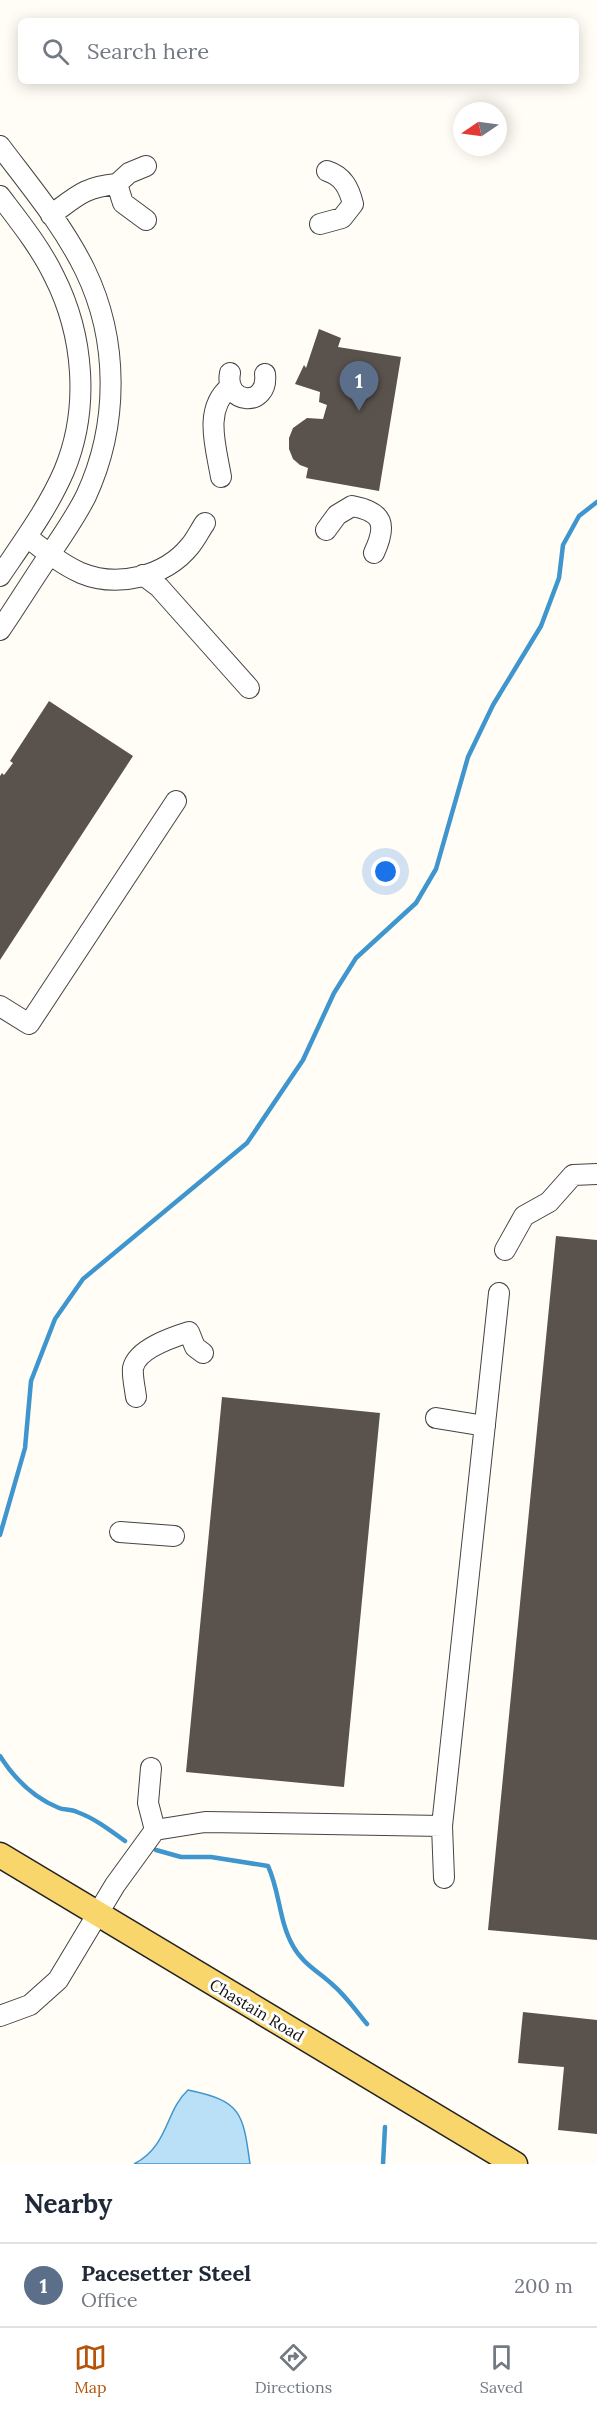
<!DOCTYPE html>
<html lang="en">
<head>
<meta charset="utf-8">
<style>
  :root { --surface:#fff; --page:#f2f2f3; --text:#1f2937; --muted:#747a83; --line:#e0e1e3; --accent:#b45309 }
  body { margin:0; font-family:Lora,serif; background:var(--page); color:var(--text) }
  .compass { position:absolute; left:453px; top:102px; width:54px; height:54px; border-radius:50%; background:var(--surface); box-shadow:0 3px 15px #0003; rotate:257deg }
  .you { position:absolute; left:386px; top:872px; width:21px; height:21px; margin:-15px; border:4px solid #fff; border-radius:50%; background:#1a73e8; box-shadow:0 0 0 9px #1a73e833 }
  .badge { display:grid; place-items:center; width:39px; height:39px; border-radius:50%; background:var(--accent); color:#fff; font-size:20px; font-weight:700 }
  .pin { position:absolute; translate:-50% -50px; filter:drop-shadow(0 2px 3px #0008) }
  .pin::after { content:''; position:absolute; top:32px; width:21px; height:18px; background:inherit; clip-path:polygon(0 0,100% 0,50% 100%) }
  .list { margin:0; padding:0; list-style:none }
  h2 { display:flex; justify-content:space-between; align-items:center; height:78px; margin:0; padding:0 24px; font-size:26px }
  h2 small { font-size:20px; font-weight:400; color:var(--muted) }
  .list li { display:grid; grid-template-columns:39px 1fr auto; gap:18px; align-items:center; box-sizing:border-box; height:84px; padding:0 24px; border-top:2px solid var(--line) }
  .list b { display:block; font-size:22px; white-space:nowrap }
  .list p { margin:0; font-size:20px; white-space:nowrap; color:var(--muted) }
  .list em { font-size:20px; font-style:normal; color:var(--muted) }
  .icon { flex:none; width:33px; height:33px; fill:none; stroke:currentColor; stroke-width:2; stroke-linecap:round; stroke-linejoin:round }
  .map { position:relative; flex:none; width:597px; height:2164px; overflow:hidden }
  .search { position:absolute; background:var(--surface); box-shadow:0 3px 15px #0003; left:18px; right:18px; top:18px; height:66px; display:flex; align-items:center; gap:15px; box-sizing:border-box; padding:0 21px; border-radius:9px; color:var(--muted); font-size:22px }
  .sheet { height:162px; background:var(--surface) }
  nav { display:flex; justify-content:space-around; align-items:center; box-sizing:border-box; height:84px; border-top:2px solid var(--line); background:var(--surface); font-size:16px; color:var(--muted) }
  nav a { display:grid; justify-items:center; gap:3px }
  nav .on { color:var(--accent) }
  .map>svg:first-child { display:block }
</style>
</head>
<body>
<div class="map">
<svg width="597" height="2164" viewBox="0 0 597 2164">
  <rect width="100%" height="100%" fill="#fffdf5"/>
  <path fill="#b9e0f7" stroke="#3f96cf" stroke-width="1.5" d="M188,2090C241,2101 243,2112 250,2164H134C169,2146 165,2111 188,2090Z"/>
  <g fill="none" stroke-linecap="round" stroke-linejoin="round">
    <path stroke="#3f96cf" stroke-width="4.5" d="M0,1535L25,1448L31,1381L55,1319L83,1279L247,1143L303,1060L334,993L356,958L416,903L436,869L468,757L493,705L541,626L559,578L563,545L579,516L597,502
      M0,1756C14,1778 34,1798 59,1808C64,1810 71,1809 77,1812C94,1818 110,1830 125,1841
      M156,1850L181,1857H211L268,1866C280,1892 279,1922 293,1946C302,1963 319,1972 333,1985C346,1996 356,2011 367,2024
      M383,2164L385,2127"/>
  </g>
  <path fill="#5a524d" d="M319,329L341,338L338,347L401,357L379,491L306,478L308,468L300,465L293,459L289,449V438L293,428L307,418L323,419L327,405L319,402L320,392L295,384L304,365L306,368Z
    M49,701L133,756L0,960V776L2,773L4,775L13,763L10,761Z
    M556,1236L597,1240V1940L488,1930Z
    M222,1397L380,1413L344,1787L186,1772Z
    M523,2012L597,2020V2134L558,2130L564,2067L518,2063Z"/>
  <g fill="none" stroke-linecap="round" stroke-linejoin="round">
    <defs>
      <path id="minor" d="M0,146C30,186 63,225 85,270C119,340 119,425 86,496C76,516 63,535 50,554C33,579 17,605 0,630
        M117,184L129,173L146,166
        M0,196C19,221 40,247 54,276C84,335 90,409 64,471C48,508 23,542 0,576
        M51,215C77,196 84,187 117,184L123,203L146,220
        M320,224L342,218L353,204C349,188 343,176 327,171
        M230,373C224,405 269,408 265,374
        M221,477C216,447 203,409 230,387
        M326,530L337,515L352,506C384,512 387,525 374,553
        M27,537C44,550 61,564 81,573C117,588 165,577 190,546C196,539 200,530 205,523
        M143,575L159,587L249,688
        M0,1006L29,1024L176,801
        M505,1250L524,1216L549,1202L573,1175L597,1174
        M136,1397C135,1388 132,1376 133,1368C137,1349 173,1337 189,1332L195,1347L203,1353
        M436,1418L485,1426
        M120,1532L174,1536
        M442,1826L499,1293
        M155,1830L205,1822L442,1826L444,1878
        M0,2016L30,2005L58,1980L115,1885L155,1830L148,1803L151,1768"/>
      <path id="major" d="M0,1855L515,2164"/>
    </defs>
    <use href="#minor" stroke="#444" stroke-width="22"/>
    <use href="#major" stroke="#222" stroke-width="27"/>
    <use href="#minor" stroke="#fff" stroke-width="20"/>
    <use href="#major" stroke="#f9d66b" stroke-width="24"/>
  </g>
  <g text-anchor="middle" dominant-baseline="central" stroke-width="6" stroke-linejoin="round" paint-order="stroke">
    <g font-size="16" fill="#111" stroke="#fff">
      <text transform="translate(257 2010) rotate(31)">Chastain Road</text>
    </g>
  </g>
</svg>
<svg class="compass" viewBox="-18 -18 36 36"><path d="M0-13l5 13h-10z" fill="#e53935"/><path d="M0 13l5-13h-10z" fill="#747a83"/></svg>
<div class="you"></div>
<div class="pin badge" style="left:359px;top:411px;background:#5c6f8a">1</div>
<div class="search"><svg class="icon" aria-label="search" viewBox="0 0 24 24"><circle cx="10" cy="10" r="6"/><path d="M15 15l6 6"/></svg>Search here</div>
</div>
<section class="sheet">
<h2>Nearby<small></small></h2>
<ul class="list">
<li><span class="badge" style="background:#5c6f8a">1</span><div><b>Pacesetter Steel</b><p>Office</p></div><em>200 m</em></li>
</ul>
</section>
<nav>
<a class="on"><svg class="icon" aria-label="map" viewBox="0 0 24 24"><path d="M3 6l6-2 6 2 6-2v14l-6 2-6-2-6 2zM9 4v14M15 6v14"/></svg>Map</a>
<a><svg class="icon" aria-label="directions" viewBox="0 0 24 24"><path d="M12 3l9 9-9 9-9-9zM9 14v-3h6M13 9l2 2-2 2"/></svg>Directions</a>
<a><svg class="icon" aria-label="saved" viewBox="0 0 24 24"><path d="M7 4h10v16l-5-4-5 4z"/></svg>Saved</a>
</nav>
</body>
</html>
